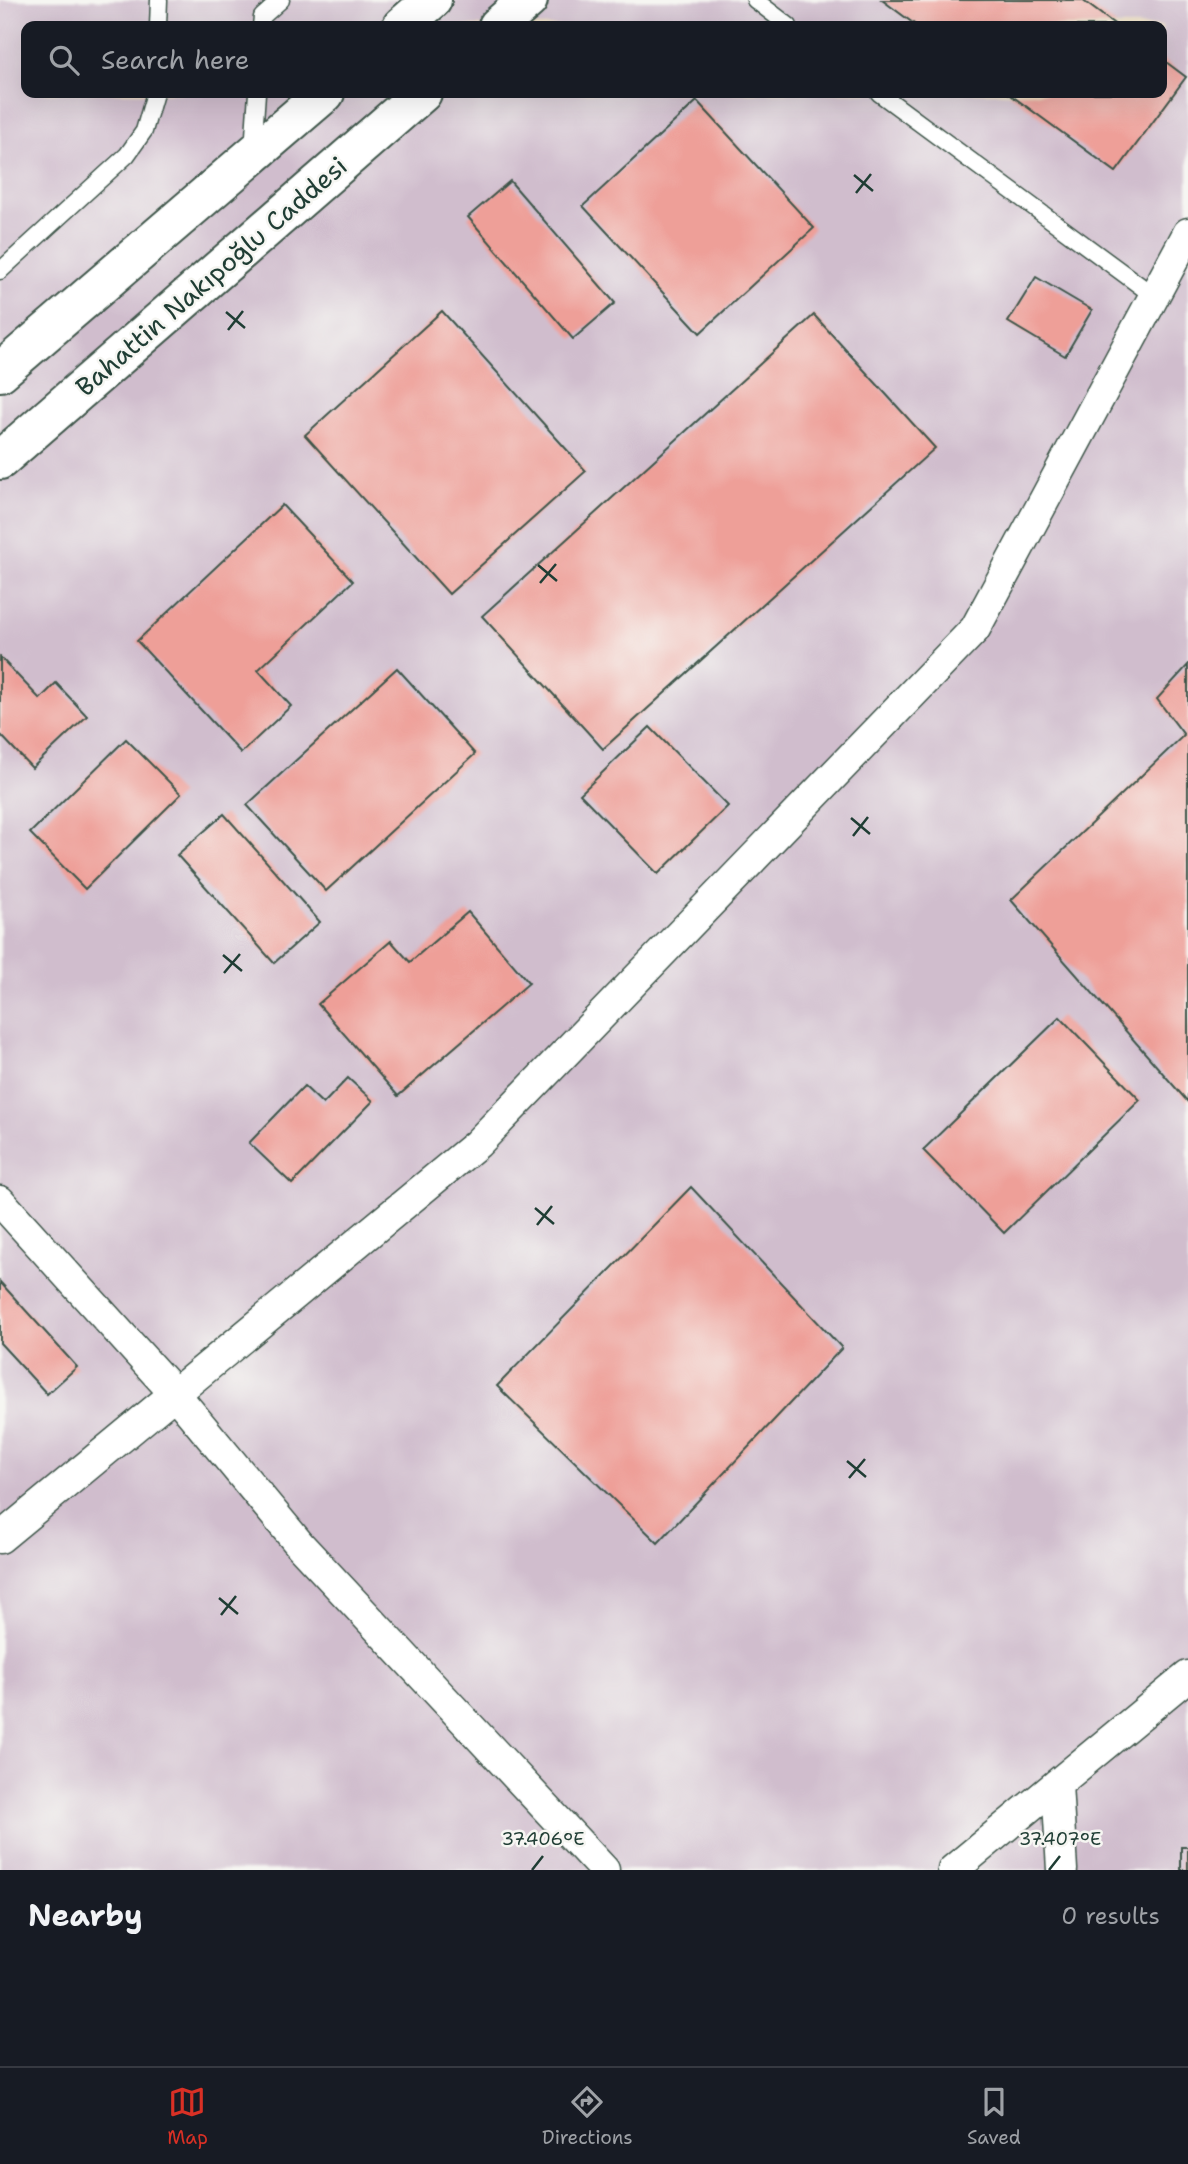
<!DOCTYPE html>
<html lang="en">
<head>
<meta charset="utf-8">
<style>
  :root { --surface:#171b24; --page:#20242c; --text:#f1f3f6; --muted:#9ea1a6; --line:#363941; --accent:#d93025 }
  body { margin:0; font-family:"Shantell Sans",sans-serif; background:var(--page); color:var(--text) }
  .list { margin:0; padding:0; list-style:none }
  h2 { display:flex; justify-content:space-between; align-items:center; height:91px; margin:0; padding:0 28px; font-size:30px }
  h2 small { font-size:23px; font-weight:400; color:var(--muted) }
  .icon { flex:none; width:38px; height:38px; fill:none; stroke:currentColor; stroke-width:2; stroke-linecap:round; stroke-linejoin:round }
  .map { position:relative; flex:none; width:1188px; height:1870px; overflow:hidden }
  .search { position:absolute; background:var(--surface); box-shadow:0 7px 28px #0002; left:21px; right:21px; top:21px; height:77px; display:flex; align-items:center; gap:18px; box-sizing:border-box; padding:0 24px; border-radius:14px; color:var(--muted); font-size:26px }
  .sheet { height:196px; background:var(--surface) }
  nav { display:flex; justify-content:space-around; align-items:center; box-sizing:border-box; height:98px; border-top:2px solid var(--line); background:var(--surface); font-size:19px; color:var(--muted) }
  nav a { display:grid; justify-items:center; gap:4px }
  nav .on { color:var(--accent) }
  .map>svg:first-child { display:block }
</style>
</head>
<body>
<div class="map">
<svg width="1188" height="1870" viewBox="0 0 1188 1870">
  <rect width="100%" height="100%" fill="#f6f6f2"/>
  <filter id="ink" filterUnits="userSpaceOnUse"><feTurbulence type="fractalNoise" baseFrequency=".0143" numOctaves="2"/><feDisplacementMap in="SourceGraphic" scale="14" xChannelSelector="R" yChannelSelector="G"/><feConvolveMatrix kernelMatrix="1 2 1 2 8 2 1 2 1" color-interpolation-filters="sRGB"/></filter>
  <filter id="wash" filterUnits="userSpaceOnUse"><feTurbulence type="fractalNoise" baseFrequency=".00686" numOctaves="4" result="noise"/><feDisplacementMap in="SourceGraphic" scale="28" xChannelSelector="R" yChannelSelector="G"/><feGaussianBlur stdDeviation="1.57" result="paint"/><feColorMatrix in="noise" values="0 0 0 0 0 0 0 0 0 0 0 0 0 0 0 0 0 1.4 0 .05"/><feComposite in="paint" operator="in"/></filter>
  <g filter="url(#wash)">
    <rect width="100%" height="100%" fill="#efdfc0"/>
    <path fill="#d0bdcd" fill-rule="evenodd" d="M0,0H1188V1870H0ZM26,26H1162V93H26Z"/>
    <g id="blocks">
      <path fill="#ee9f98" d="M882,0H1082L1117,26H917Z
        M1162,59L1186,77L1116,172L1008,93H1162Z
        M697,101L814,228L700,333L583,206Z
        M510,181L615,303L573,339L468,217Z
        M1036,277L1092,310L1065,356L1008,322Z
        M442,311L586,471L449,594L305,435Z
        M814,315L935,448L603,749L482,616Z
        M282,505L353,581L258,670L291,706L241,753L137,641Z
        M0,657L40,699L56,683L87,716L32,768L0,734Z
        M1188,665V1102L1011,900L1184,735L1157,699Z
        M397,668L475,754L326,891L247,805Z
        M650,727L728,806L658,874L580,794Z
        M126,739L181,794L85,889L30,833Z
        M224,814L320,922L274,963L177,855Z
        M468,912L529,983L398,1096L318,1004L391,941L410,962Z
        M1060,1017L1140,1100L1004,1233L923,1150Z
        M348,1078L373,1101L292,1184L249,1143L304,1086L323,1104Z
        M691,1187L842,1348L658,1543L497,1386Z
        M0,1282L77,1367L47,1394L0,1343Z
        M1181,1847H1188V1870H1181Z"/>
    </g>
  </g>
  <g filter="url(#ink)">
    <use href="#blocks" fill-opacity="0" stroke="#3e5549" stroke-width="2"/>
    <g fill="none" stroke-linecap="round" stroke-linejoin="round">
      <defs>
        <path id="lane" d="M755,0L789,26
          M158,26L159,0
          M261,26L262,17L281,0
          M879,93L1154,296
          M253,150L257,93
          M0,271L127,155L144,131L155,93"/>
        <path id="street" d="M0,1201L175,1394L300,1545L604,1870
          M0,1538L477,1144L975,629L1188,233
          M1057,1784L1062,1870
          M953,1870L1188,1676"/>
        <path id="primary" d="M402,26L432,0
          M498,26L528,0
          M0,372L325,93
          M0,460L422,93"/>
      </defs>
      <use href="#lane" stroke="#3e5549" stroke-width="19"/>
      <use href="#street" stroke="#3e5549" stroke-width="33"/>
      <use href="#primary" stroke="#3e5549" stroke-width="42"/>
      <use href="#lane" stroke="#fff" stroke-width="16"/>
      <use href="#street" stroke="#fff" stroke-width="30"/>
      <use href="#primary" stroke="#fff" stroke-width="38"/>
    </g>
  </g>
  <path fill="none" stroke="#1f3d34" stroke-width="2.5" d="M854,175L873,191M856,193L871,174M226,312L245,328M228,330L243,311M538,565L557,581M540,583L556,564M851,818L870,834M853,836L868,817M223,955L242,971M224,973L240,954M535,1208L554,1224M537,1225L552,1206M847,1461L866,1477M849,1478L865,1459M219,1598L238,1614M221,1615L236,1596M532,1870L543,1856M1049,1870L1060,1856"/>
  <g text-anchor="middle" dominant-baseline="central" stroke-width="5" stroke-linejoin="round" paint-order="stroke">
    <g font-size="26" fill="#1f3d34" stroke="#f6f6f2">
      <text transform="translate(211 276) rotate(-41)">Bahattin Nakıpoğlu Caddesi</text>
    </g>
  </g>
  <g font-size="18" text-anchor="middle" fill="#1f3d34" stroke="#f6f6f2" stroke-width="5" stroke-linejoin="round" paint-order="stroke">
    <text x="543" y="1845">37.406°E</text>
    <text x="1060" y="1845">37.407°E</text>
  </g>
</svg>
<div class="search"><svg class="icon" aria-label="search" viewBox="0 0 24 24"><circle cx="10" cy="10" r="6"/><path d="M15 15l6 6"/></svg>Search here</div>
</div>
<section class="sheet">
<h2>Nearby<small>0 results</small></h2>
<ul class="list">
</ul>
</section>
<nav>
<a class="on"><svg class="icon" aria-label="map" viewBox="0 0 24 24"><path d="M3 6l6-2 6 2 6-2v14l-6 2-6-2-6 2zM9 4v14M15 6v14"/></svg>Map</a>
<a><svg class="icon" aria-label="directions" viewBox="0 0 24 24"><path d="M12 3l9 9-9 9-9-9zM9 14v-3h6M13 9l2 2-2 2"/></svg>Directions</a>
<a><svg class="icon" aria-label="saved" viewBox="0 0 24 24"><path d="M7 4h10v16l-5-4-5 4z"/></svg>Saved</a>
</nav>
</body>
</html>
